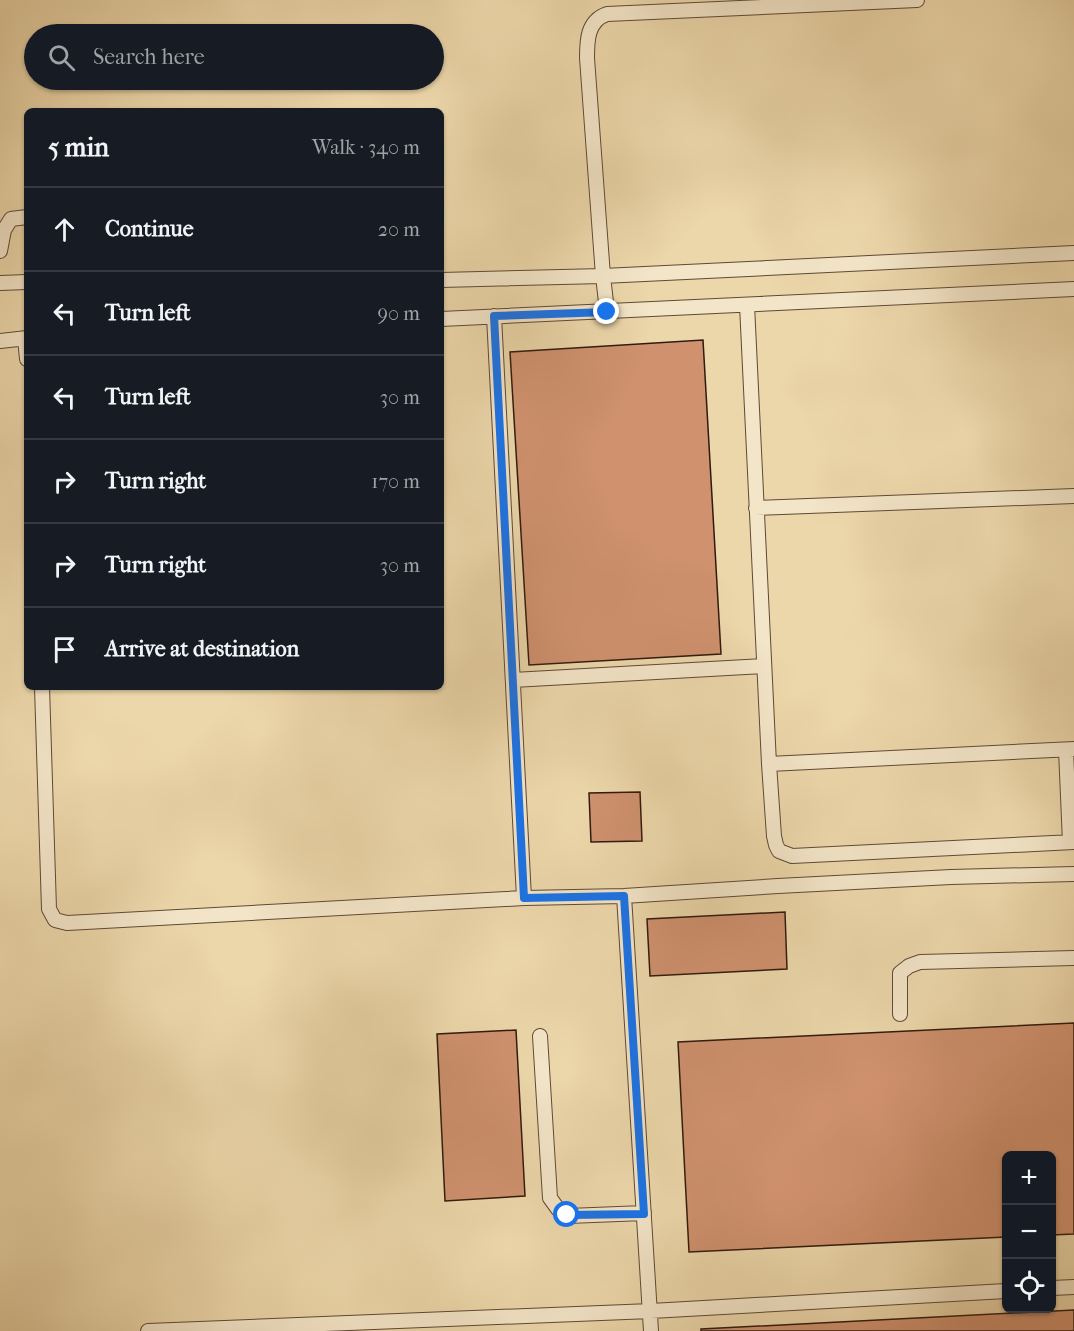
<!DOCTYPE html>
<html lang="en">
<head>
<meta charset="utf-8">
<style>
  :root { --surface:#171b24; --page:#20242c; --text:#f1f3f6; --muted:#9ea1a6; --line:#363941 }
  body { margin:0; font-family:"IM FELL French Canon",serif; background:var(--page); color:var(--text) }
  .controls { position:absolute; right:18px; bottom:18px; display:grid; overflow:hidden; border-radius:9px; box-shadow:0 2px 4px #0004 }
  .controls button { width:54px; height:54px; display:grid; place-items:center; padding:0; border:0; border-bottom:2px solid var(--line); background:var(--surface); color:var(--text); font:30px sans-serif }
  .stop { position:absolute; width:18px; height:18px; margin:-14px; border:4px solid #1a73e8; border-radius:50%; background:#fff }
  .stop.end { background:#1a73e8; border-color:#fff; box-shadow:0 2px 6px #0008 }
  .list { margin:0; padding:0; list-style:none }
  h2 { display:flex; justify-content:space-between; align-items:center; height:78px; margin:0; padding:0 24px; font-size:26px }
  h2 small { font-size:20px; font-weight:400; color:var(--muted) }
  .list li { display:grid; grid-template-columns:39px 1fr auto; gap:18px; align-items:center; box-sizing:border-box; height:84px; padding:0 24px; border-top:2px solid var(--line) }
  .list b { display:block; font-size:22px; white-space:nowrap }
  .list em { font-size:20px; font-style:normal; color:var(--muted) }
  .icon { flex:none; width:33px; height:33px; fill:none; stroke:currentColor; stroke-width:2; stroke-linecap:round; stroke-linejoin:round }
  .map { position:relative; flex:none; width:1074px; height:1331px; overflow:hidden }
  .search { position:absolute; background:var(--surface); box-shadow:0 2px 4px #0004; left:24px; top:24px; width:420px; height:66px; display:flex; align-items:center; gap:15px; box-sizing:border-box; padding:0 21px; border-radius:33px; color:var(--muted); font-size:22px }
  .panel { position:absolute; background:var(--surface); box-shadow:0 2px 4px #0004; left:24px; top:108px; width:420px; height:582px; border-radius:9px }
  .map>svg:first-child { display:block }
</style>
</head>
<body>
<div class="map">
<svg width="1074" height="1331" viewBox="0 0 1074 1331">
  <rect width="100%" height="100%" fill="#ecd7aa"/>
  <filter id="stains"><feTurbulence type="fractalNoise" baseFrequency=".00333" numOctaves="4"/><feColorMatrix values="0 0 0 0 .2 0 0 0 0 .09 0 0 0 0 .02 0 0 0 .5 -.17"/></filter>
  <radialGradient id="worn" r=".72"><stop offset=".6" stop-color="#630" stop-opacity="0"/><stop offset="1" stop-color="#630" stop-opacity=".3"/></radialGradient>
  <path fill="#cf916e" stroke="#301a0f" stroke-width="1.5" d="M703,340L721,654L529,665L510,352Z
    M640,792L642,841L591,842L589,793Z
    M785,912L787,969L650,976L647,919Z
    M1074,1023V1234L1052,1235V1156H1006V1237L689,1252L678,1042Z
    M516,1030L525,1196L445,1201L437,1034Z
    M1074,1310V1331H701V1329Z"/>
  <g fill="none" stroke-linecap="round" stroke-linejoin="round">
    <defs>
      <path id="service" d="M0,251L4,230L11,219L27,217
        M441,280L603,276L1074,253
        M0,283L27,282
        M747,305L769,764L774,836L776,845L779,851L792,856L1074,842
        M607,311L603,276L587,58C587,41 587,21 607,14L917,0
        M494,316L524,898
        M441,319L1074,289
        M25,338L27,359
        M0,341L27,338
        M756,508L1074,496
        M513,680L764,666
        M42,687L49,909L55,920L67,923L524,898L624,896L778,886L951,877L1074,874
        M1066,750L1070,842
        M769,764L1074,749
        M624,896L651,1331
        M900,1014V973L909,966L920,962L1074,958
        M540,1036L550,1198L558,1209L568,1216L644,1213
        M1052,1288L1074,1287
        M148,1331L651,1311L1006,1291"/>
    </defs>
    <use href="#service" stroke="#5f4936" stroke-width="16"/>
    <use href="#service" stroke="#f3e5c8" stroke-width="14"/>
  </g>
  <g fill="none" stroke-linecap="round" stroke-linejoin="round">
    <path stroke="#1a73e8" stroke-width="8" d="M567,1215L644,1214L624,896L524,898L494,316L607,312"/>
  </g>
  <rect width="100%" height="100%" filter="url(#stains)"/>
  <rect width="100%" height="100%" fill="url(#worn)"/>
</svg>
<div class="controls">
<button>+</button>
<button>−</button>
<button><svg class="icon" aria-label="locate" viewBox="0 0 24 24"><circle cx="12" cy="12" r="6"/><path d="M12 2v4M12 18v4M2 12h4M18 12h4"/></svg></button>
</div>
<div class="stop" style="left:567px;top:1215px"></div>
<div class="stop end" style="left:607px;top:312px"></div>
<div class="search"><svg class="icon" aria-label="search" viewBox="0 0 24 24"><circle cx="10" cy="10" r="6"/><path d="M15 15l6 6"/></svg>Search here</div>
<section class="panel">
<h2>5 min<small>Walk · 340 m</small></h2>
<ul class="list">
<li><svg class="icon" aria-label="ahead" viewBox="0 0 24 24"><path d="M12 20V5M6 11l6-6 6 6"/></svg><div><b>Continue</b></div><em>20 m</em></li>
<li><svg class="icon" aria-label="left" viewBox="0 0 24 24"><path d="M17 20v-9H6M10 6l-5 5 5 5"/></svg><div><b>Turn left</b></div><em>90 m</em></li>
<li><svg class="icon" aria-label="left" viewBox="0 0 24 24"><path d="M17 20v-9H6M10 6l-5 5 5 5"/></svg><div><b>Turn left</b></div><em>30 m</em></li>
<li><svg class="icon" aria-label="right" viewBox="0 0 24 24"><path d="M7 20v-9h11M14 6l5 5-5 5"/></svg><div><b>Turn right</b></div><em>170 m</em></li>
<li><svg class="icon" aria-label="right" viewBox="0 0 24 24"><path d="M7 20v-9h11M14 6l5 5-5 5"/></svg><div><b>Turn right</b></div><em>30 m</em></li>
<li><svg class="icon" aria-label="arrive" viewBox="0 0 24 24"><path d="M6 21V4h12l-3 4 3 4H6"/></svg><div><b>Arrive at destination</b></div></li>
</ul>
</section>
</div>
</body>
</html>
